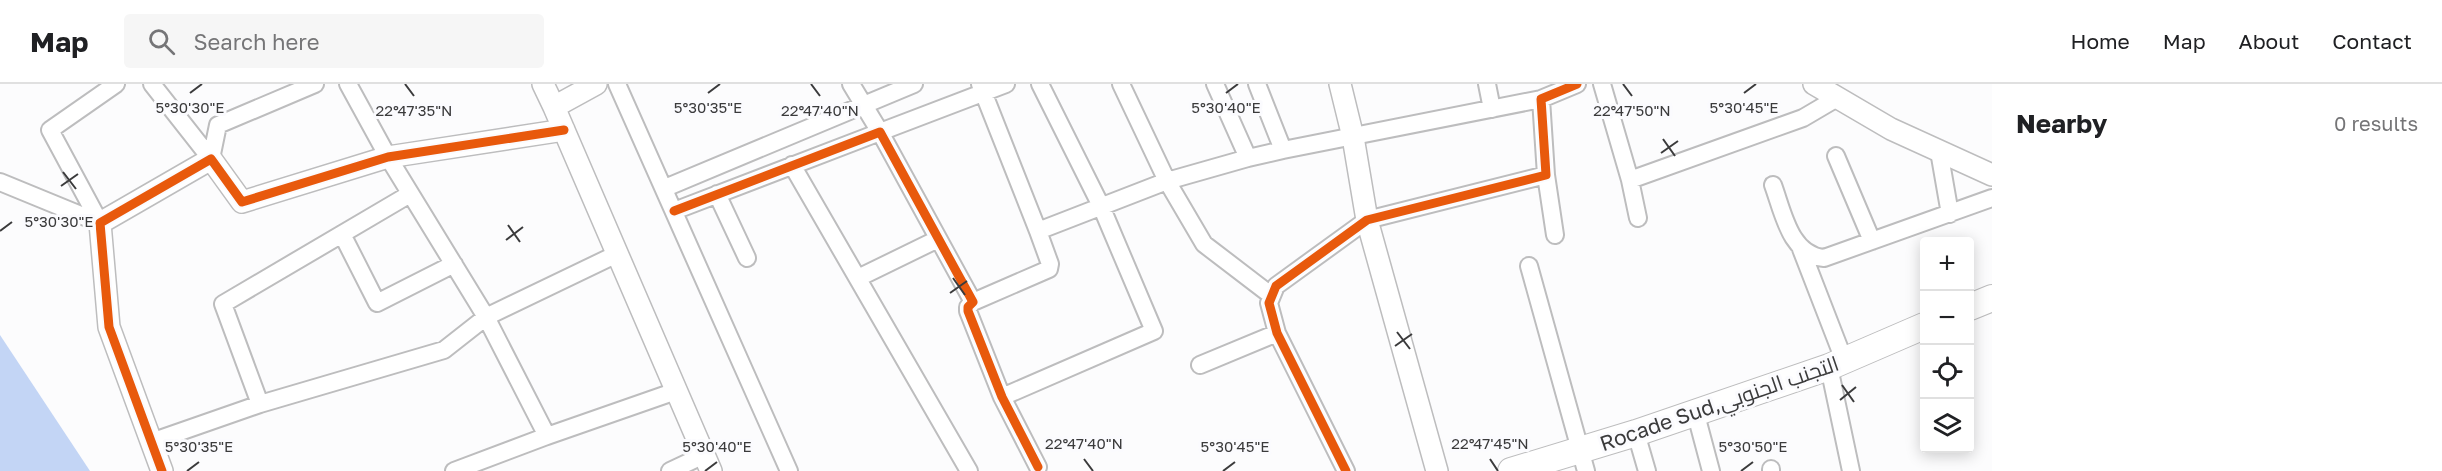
<!DOCTYPE html>
<html lang="en">
<head>
<meta charset="utf-8">
<style>
  :root { --surface:#fff; --page:#f6f6f6; --text:#202124; --muted:#757577; --line:#e0e0e0 }
  body { margin:0; font-family:"Golos Text",Cairo,sans-serif; background:var(--page); color:var(--text) }
  .controls { position:absolute; right:18px; bottom:18px; display:grid; overflow:hidden; border-radius:6px; box-shadow:0 3px 15px #0003 }
  .controls button { width:54px; height:54px; display:grid; place-items:center; padding:0; border:0; border-bottom:2px solid var(--line); background:var(--surface); color:var(--text); font:30px sans-serif }
  .list { margin:0; padding:0; list-style:none }
  h2 { display:flex; justify-content:space-between; align-items:center; height:78px; margin:0; padding:0 24px; font-size:26px }
  h2 small { font-size:20px; font-weight:400; color:var(--muted) }
  .icon { flex:none; width:33px; height:33px; fill:none; stroke:currentColor; stroke-width:2; stroke-linecap:round; stroke-linejoin:round }
  .map { position:relative; flex:none; width:1992px; height:387px; overflow:hidden }
  header { display:flex; align-items:center; gap:36px; box-sizing:border-box; height:84px; padding:0 30px; background:var(--surface); border-bottom:2px solid var(--line) }
  header strong { font-size:28px }
  nav { display:flex; gap:33px; margin-inline-start:auto; font-size:21px }
  .search { width:420px; height:54px; background:var(--page); display:flex; align-items:center; gap:15px; box-sizing:border-box; padding:0 21px; border-radius:6px; color:var(--muted); font-size:22px }
  main { display:flex }
  aside { flex:1; background:var(--surface) }
  .map>svg:first-child { display:block }
</style>
</head>
<body>
<header>
<strong>Map</strong>
<div class="search"><svg class="icon" aria-label="search" viewBox="0 0 24 24"><circle cx="10" cy="10" r="6"/><path d="M15 15l6 6"/></svg>Search here</div>
<nav><a>Home</a><a>Map</a><a>About</a><a>Contact</a></nav>
</header>
<main>
<div class="map">
<svg width="1992" height="387" viewBox="0 0 1992 387">
  <rect width="100%" height="100%" fill="#fcfcfd"/>
  <path fill="#c3d5f5" d="M0,251L90,387H0Z"/>
  <g fill="none" stroke-linecap="round" stroke-linejoin="round">
    <defs>
      <path id="minor" d="M152,0L211,75
        M348,0L388,73L486,233L547,352L676,307
        M617,0L789,387
        M851,0L880,48L1006,0
        M980,0L1038,147
        M1121,0L1167,97L1204,160L1272,212
        M1215,0L1248,74L1283,66
        M1257,0L1283,66L1541,15
        M1487,0L1492,25
        M1602,0L1630,96L1803,34L1837,14
        M1939,67L1950,130
        M1836,72L1872,157
        M211,75L218,41L315,0
        M792,81L969,387
        M1546,91L1555,151
        M1630,96L1638,134
        M0,98L100,139
        M1773,101C1783,128 1790,171 1824,174L1992,114
        M665,104L914,0
        M717,110L747,174
        M674,127L880,48L973,218L968,223V227L1002,313L1038,383
        M100,139L50,46L116,0
        M342,150L377,219L454,180
        M1801,165L1844,276
        M1529,182L1586,387
        M858,194L938,155
        M973,218L1049,185L1050,180L1038,147L1167,97L1248,74
        M1200,281L1277,249
        M1829,283L1851,387
        M1002,313L1154,247L1101,122L1040,0
        M260,320L223,220L410,110
        M1695,327L1711,387
        M1636,349L1647,387
        M151,358L260,320L444,266L486,233L617,170
        M1771,385V387
        M454,387L547,352
        M670,387L704,371
        M1346,387L1277,249L1269,219L1276,202L1367,136L1546,91L1541,15L1577,0"/>
      <path id="tertiary" d="M543,0L554,23
        M596,0L554,23L711,387
        M1340,0L1353,53L1367,136L1437,387
        M1814,0L1891,45L1992,91
        M162,387L109,243L100,139L211,75L242,118L388,73L564,46"/>
      <path id="primary" d="M1970,223L1992,214
        M1511,387L1636,349L1829,283L1924,242"/>
    </defs>
    <use href="#minor" stroke="#bdbdbe" stroke-width="20"/>
    <use href="#tertiary" stroke="#bdbdbe" stroke-width="24"/>
    <use href="#primary" stroke="#bdbdbe" stroke-width="28"/>
    <use href="#minor" stroke="#fff" stroke-width="16"/>
    <use href="#tertiary" stroke="#fff" stroke-width="21"/>
    <use href="#primary" stroke="#fff" stroke-width="26"/>
    <defs>
      <path id="cycleway" d="M674,127L880,48L973,218L968,223V227L1002,313L1038,383
        M162,387L109,243L100,139L211,75L242,118L388,73L564,46
        M1346,387L1277,249L1269,219L1276,202L1367,136L1546,91L1541,15L1577,0"/>
    </defs>
    <use href="#cycleway" stroke="#fbfbfe" stroke-width="13"/>
    <use href="#cycleway" stroke="#e8590c" stroke-width="9"/>
  </g>
  <path fill="none" stroke="#3b3b3c" stroke-width="2" d="M405,0L414,12M811,0L820,12M1623,0L1632,12M190,9L202,0M708,9L720,0M1226,9L1238,0M1744,9L1756,0M1663,55L1675,72M1661,69L1678,57M63,88L76,105M61,102L78,90M508,141L520,158M0,147L12,138M506,156L523,143M953,194L965,211M950,209L967,197M1397,248L1410,265M1395,262L1412,250M1842,301L1854,318M1840,316L1856,303M1084,375L1093,387M1490,375L1498,387M187,387L199,378M705,387L717,378M1223,387L1235,378M1741,387L1753,378"/>
  <g text-anchor="middle" dominant-baseline="central" stroke-width="6" stroke-linejoin="round" paint-order="stroke">
    <g font-size="21" fill="#3b3b3c" stroke="#fbfbfe">
      <text transform="translate(1719 319) rotate(-19)">Rocade Sud,التجنب الجنوبي</text>
    </g>
  </g>
  <g font-size="15" text-anchor="middle" fill="#3b3b3c" stroke="#fbfbfe" stroke-width="6" stroke-linejoin="round" paint-order="stroke">
    <text x="1744" y="29">5°30'45"E</text>
    <text x="190" y="29">5°30'30"E</text>
    <text x="708" y="29">5°30'35"E</text>
    <text x="1226" y="29">5°30'40"E</text>
    <text x="414" y="32">22°47'35"N</text>
    <text x="820" y="32">22°47'40"N</text>
    <text x="1632" y="32">22°47'50"N</text>
    <text x="59" y="143">5°30'30"E</text>
    <text x="1084" y="365">22°47'40"N</text>
    <text x="1490" y="365">22°47'45"N</text>
    <text x="199" y="368">5°30'35"E</text>
    <text x="717" y="368">5°30'40"E</text>
    <text x="1235" y="368">5°30'45"E</text>
    <text x="1753" y="368">5°30'50"E</text>
  </g>
</svg>
<div class="controls">
<button>+</button>
<button>−</button>
<button><svg class="icon" aria-label="locate" viewBox="0 0 24 24"><circle cx="12" cy="12" r="6"/><path d="M12 2v4M12 18v4M2 12h4M18 12h4"/></svg></button>
<button><svg class="icon" aria-label="layers" viewBox="0 0 24 24"><path d="M12 4l9 5-9 5-9-5zM3 14l9 5 9-5"/></svg></button>
</div>
</div>
<aside>
<h2>Nearby<small>0 results</small></h2>
<ul class="list">
</ul>
</aside>
</main>
</body>
</html>
